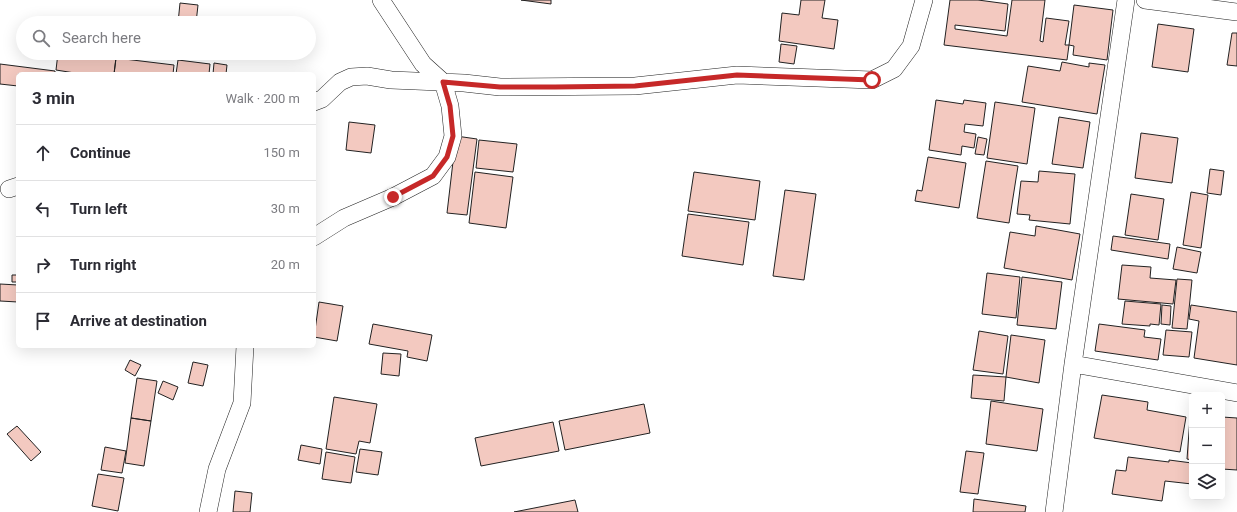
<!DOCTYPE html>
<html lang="en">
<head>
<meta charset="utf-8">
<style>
  :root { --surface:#fff; --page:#f7f7f7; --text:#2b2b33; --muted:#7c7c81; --line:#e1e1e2 }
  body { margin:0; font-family:Roboto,sans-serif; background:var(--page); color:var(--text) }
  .controls { position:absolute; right:12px; bottom:12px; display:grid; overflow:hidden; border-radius:6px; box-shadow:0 4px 16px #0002 }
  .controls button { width:36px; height:36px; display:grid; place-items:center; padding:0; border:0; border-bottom:1px solid var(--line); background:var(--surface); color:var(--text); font:20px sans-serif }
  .stop { position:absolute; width:12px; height:12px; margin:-9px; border:3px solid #c62828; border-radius:50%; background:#fff }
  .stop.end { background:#c62828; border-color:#fff; box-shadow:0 1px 4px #0008 }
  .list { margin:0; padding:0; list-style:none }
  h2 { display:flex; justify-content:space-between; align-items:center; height:52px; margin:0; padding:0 16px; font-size:17px }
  h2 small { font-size:13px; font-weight:400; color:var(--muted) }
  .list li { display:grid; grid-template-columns:26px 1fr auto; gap:12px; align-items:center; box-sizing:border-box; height:56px; padding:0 16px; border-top:1px solid var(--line) }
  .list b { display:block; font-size:15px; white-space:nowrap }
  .list em { font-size:13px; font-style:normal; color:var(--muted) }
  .icon { flex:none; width:22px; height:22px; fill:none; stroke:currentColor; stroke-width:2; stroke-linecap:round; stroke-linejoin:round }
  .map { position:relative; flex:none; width:1237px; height:512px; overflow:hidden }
  .search { position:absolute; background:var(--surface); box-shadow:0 4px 16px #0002; left:16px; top:16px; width:300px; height:44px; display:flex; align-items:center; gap:10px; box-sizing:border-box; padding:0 14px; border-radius:22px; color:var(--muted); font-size:15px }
  .panel { position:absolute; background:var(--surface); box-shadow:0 4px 16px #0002; left:16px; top:72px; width:300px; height:276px; border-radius:6px }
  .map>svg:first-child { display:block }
</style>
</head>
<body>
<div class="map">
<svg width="1237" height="512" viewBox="0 0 1237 512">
  <rect width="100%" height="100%" fill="#fff"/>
  <path fill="#f3c9c0" stroke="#222" d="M521,0H551V4Z
    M801,0H825L822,18L838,20L834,49L779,41L782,13L799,15Z
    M950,0H978L1008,4L1005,31L955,25V29L1007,36L1012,0H1045L1040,41L1043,42L1046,18L1069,21L1065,45H1069L1067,60L944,45Z
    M180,3L198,5L196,23H178Z
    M1074,5L1113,10L1107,60L1073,55L1074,46L1069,45Z
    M1158,24L1194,29L1188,72L1152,67Z
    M1232,33H1237V66L1227,65Z
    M781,44L797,46L794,64L779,62Z
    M58,53H73L116,58L114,74H81L56,70Z
    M174,53H192V59L174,57Z
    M116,58L174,65L173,74H114Z
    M178,60L210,64L209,74H176Z
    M1062,62L1089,67V63L1105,65L1097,114L1022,102L1028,66L1060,71Z
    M214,63L227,65L226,74H213Z
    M0,64L55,71V74H18V86L0,84Z
    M936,100L963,104L964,100L986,103L983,126L965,124L964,132L976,134L974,148L962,146L961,155L929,150Z
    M995,102L1035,108L1027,164L987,158Z
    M1059,117L1090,122L1083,168L1052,164Z
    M349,122L375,125L371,153L346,150Z
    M1141,133L1178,138L1172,183L1135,178Z
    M456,136L477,139L467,215L447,213Z
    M978,137L987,139L984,155L975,154Z
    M479,140L517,144L513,172L476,168Z
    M928,157L966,163L959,208L915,201L917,190L922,191Z
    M986,161L1018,166L1009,223L977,218Z
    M1210,169L1224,171L1221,195L1207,193Z
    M1039,171L1075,174L1070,224L1029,220L1030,215L1017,214L1021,181L1038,182Z
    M475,172L513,177L506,228L469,223Z
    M694,172L760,181L755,220L688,211Z
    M785,190L816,194L804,280L773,276Z
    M1191,192L1208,195L1201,248L1183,245Z
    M1131,194L1164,199L1158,240L1125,235Z
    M688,214L749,222L743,265L682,256Z
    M1036,226L1080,234L1072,280L1004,268L1010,232L1035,236Z
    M1113,236L1170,244L1168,259L1111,250Z
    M1177,247L1201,252L1197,273L1173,269Z
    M1122,265L1151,267L1150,278L1176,280L1173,304L1118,299Z
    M987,273L1020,277L1016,318L982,314Z
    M12,275H18V282H12Z
    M1022,277L1062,282L1056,329L1017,325Z
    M1177,279L1192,280L1187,329L1172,328Z
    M0,284L18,285V302L0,301Z
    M1125,301L1161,304L1159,325L1150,324V326L1122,324Z
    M319,302L343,306L337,341L314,337Z
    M1162,305L1171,306L1170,325L1161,324Z
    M1191,305L1237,312V365L1194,358L1199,321L1189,319Z
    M373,324L432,335L427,361L407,357L408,351L369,344Z
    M1099,324L1145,330L1144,337L1161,339L1158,360L1095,351Z
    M1166,330L1192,332L1189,357L1163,355Z
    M979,331L1008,336L1003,374L973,370Z
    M1011,335L1045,340L1039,383L1006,377Z
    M383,353L401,354L399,376L381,374Z
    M130,360L141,365L135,376L125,370Z
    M193,362L208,365L203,386L188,383Z
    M973,375L1006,377L1004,401L971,398Z
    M137,378L157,381L151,421L131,418Z
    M163,381L178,387L173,400L158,393Z
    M1102,395L1148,402L1147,410L1186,417L1180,452L1094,438Z
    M334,397L377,404L370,443L359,441L356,454L326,449Z
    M991,401L1043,409L1037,451L986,444Z
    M644,404L650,433L565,450L559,421Z
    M1222,417L1237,418V470L1222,469Z
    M131,418L151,421L144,466L125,463Z
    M1190,418H1192V460L1187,459Z
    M553,422L559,451L481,466L475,438Z
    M17,426L41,452L31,461L7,434Z
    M301,445L322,449L320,464L298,460Z
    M105,447L126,451L122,473L101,470Z
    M360,449L382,452L378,475L356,472Z
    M966,451L984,453L978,494L960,492Z
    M326,452L355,457L351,483L322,479Z
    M1128,457L1169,462V460L1192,463V484L1165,481L1162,501L1112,494L1116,470L1126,471Z
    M98,474L124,478L118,511L92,506Z
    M235,491L252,493L250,512H233Z
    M974,499L1026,506L1025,512H973Z
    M575,500L578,512H514Z"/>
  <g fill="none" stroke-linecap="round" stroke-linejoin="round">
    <defs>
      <path id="minor" d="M1145,0L1237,12
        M314,102L322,99L340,82L351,77L367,76L391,80L464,83L500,87L635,86L737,75L872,80L894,69L911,46L924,0
        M9,189L18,186
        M314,237L344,218L393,197L433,176L447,157L453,136L450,106L443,82L423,64L381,0
        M1073,364L1237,393
        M208,512L217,469L242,403L245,346
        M1054,512L1073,364L1126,0"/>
    </defs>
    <use href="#minor" stroke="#222" stroke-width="18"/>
    <use href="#minor" stroke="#fff" stroke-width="17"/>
  </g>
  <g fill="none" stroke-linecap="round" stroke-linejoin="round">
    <path stroke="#c62828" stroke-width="5" d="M393,197L433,176L447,157L453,136L450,106L443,82L500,87H555L635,86L737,75L872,80"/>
  </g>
</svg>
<div class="controls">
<button>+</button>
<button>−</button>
<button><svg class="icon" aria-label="layers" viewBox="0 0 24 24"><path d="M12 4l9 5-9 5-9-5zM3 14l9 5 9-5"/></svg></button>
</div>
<div class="stop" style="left:872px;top:80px"></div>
<div class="stop end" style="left:393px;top:197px"></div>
<div class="search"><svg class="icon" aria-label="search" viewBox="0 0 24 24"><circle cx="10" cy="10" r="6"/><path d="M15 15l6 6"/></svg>Search here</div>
<section class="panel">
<h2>3 min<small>Walk · 200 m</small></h2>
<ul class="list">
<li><svg class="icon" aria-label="ahead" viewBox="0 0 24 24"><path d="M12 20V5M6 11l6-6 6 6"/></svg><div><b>Continue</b></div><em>150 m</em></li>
<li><svg class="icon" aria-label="left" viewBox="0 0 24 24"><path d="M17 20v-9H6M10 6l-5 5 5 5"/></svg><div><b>Turn left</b></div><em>30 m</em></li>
<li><svg class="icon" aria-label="right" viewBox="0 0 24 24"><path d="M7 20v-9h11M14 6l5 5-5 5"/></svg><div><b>Turn right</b></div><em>20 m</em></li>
<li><svg class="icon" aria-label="arrive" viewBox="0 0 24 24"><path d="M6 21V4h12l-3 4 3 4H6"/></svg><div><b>Arrive at destination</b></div></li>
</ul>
</section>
</div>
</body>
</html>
